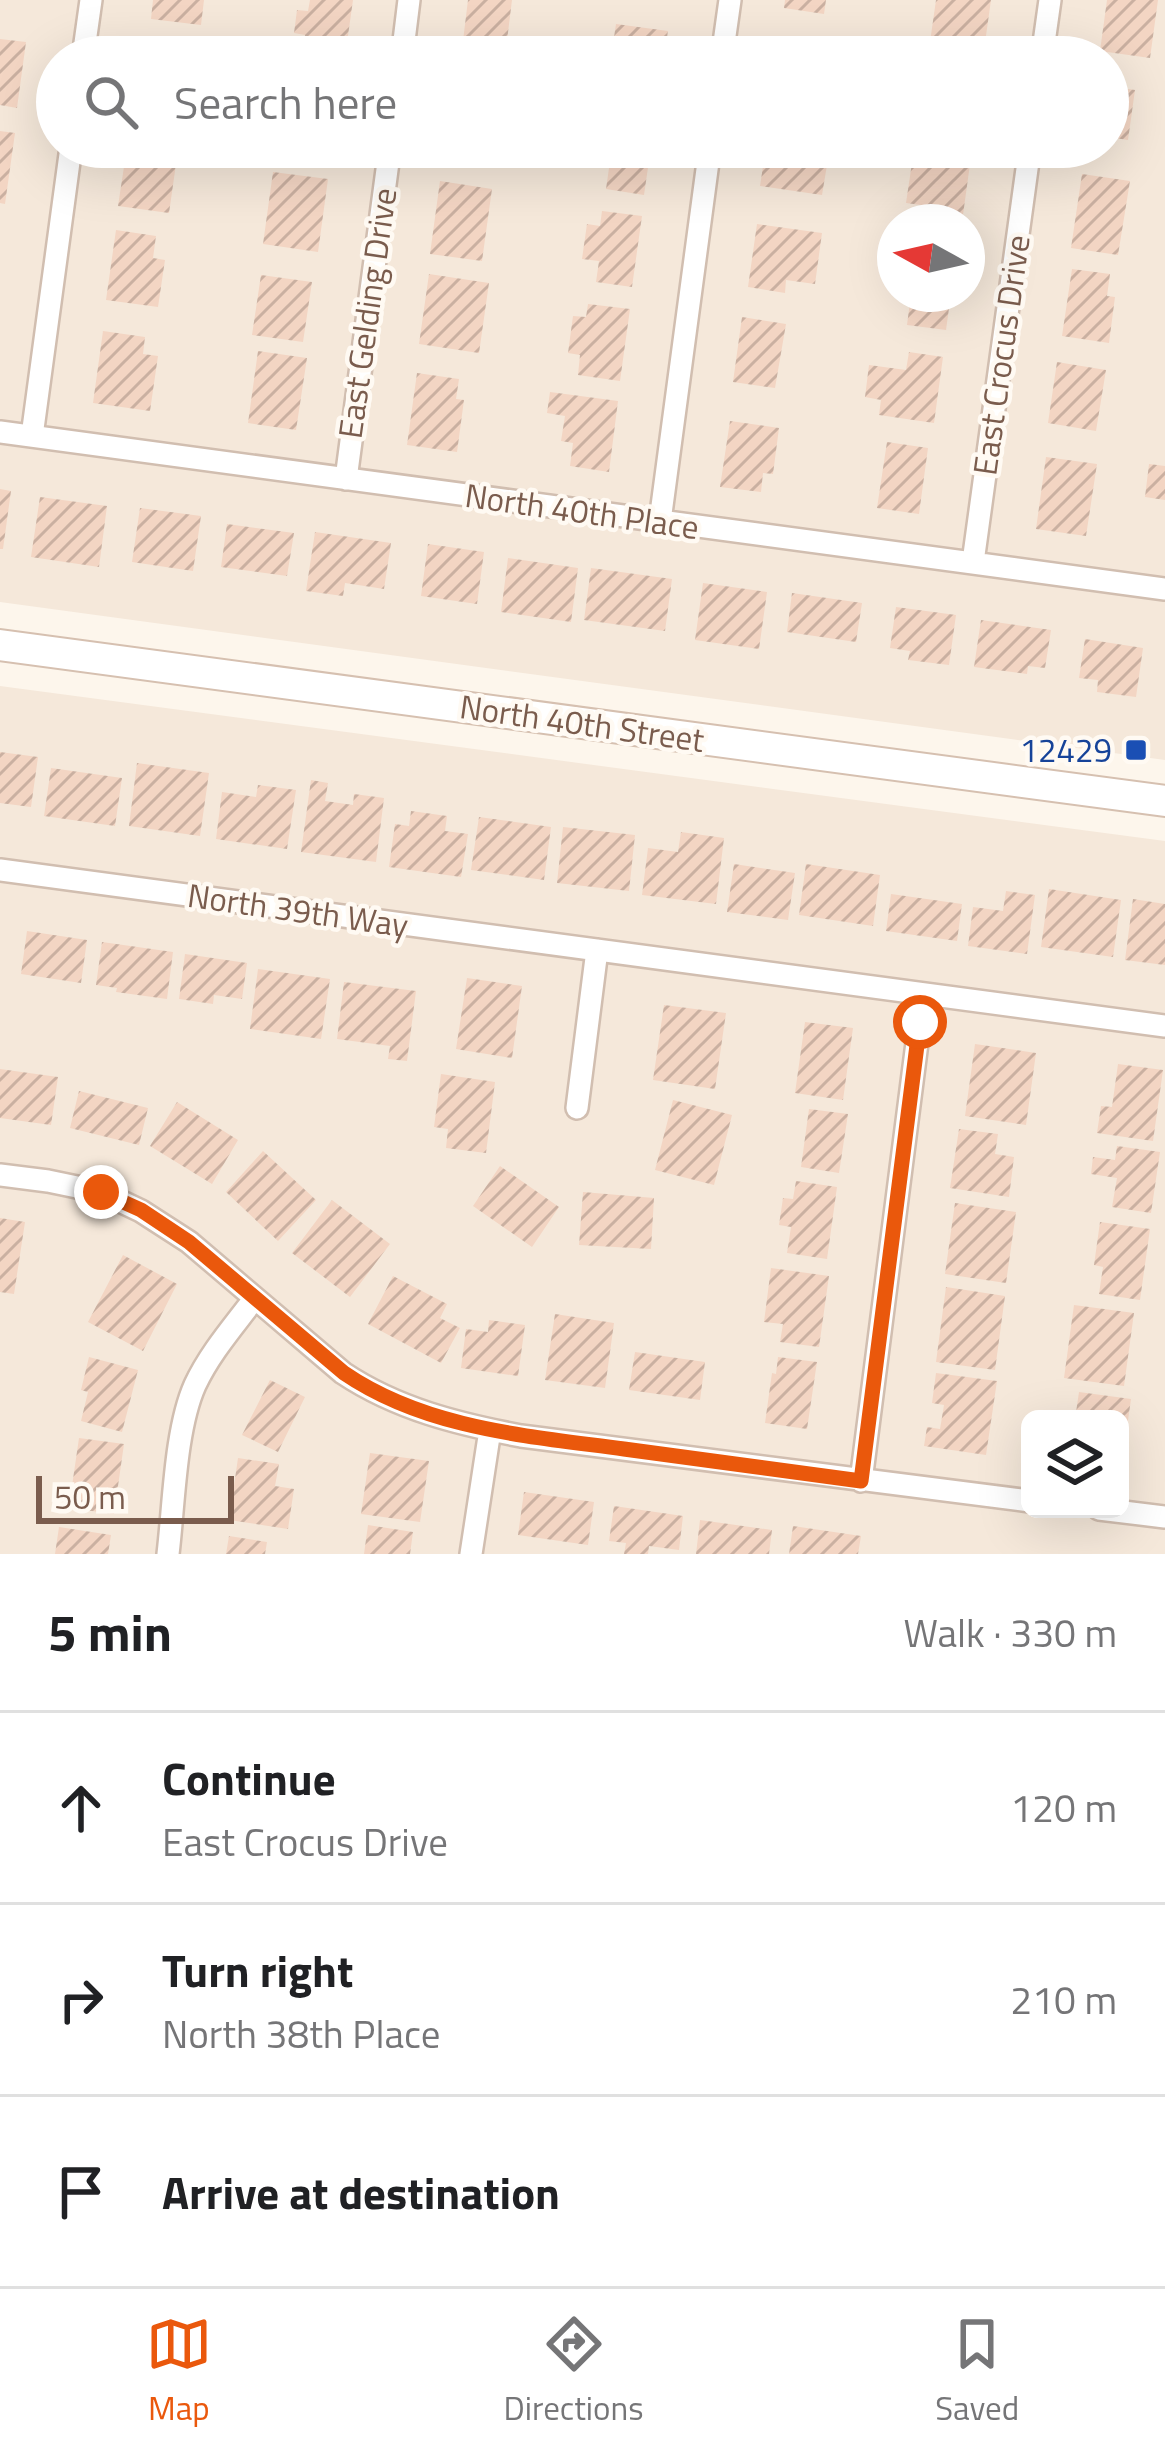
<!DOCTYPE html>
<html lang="en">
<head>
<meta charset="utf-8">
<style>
  :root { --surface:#fff; --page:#f2f2f2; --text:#202124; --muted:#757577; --line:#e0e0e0; --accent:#ea580c }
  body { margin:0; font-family:"Titillium Web",sans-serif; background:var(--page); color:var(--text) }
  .controls { position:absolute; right:36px; bottom:36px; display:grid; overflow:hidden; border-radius:18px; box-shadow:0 12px 48px #0002 }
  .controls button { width:108px; height:108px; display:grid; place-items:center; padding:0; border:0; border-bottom:3px solid var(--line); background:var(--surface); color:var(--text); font:60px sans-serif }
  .compass { position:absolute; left:877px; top:204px; width:108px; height:108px; border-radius:50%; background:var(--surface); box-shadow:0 12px 48px #0002; rotate:278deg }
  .scale { position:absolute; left:36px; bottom:30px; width:198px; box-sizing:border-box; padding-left:12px; border:6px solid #7a5c4d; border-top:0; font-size:33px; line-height:42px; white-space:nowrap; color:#7a5c4d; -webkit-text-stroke:9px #fffaf3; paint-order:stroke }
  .stop { position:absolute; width:36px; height:36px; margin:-27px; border:9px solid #ea580c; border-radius:50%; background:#fff }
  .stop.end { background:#ea580c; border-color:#fff; box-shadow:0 3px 12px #0008 }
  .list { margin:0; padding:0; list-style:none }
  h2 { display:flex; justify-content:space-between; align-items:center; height:156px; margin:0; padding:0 48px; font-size:51px }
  h2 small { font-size:39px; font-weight:400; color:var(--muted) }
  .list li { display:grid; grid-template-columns:78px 1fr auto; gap:36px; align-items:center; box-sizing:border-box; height:192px; padding:0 48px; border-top:3px solid var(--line) }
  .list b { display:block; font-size:45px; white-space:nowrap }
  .list p { margin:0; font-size:39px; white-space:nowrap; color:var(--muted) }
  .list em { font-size:39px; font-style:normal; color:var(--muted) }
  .icon { flex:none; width:66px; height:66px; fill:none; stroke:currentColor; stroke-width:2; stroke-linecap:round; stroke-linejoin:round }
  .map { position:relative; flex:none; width:1165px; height:1554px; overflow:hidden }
  .search { position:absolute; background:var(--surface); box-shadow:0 12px 48px #0002; left:36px; right:36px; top:36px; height:132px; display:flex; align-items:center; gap:30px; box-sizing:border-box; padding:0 42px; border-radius:66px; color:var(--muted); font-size:45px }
  .sheet { height:732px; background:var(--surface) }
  nav { display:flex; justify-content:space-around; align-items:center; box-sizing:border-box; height:168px; border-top:3px solid var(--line); background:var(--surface); font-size:33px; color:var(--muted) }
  nav a { display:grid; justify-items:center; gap:6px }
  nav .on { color:var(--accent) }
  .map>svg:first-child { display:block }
</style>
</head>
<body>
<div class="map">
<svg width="1165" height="1554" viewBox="0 0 1165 1554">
  <defs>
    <pattern id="building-hatch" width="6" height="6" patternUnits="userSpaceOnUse" patternTransform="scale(3)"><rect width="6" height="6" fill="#f3d5c3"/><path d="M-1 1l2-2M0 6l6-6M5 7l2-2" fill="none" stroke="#cab0a1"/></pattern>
  </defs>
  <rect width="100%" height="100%" fill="#fdf6ec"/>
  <path fill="#f5e8da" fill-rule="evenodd" d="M0,0H1165V760L0,602ZM57,57H1108V147H57ZM895,222H967V294H895Z
    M0,686L1165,841V1554H0ZM1030,1419H1120V1509H1030Z"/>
  <path fill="url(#building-hatch)" d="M153,0H204L201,25L151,19Z
    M310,0H353L345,57H302L305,35L294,33L297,10L308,11Z
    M468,0H512L505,57H461Z
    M785,0H826L824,14L784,8Z
    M936,0H991L984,50L930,42Z
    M1107,0H1158L1150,58L1100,51Z
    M616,24L668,31L664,57H611Z
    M143,38L184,44L182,57H141Z
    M786,38L838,45L836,57H783Z
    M0,39L26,42L17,108L0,105Z
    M1108,86L1135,90L1128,140L1108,137Z
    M0,131L15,133L5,204L0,203Z
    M127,147H181L179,164H176L169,213L118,206Z
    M292,147H330L328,159L291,154Z
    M612,147H651L644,195L606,189Z
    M766,147H830L822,195L760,186Z
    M913,156L970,164L962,222H918L921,205L906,203Z
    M273,172L328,179L318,252L263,244Z
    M1082,174L1130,181L1118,255L1071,248Z
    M440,181L492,189L482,261L430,254Z
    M602,211L642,216L632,287L596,282L599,261L582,259L587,224L600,226Z
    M757,224L822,233L815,284L786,280L785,293L748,287Z
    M116,230L156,236L153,258L165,260L158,307L106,300Z
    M1072,269L1110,274L1107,296L1115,297L1109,343L1062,336Z
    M429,274L489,283L479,353L419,344Z
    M261,275L312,282L303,342L252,335Z
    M911,294H951L946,330L907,325Z
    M588,304L630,309L620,381L578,375L580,355L568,353L573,316L586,317Z
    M742,317L786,324L775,388L733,382Z
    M103,331L145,337L143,354L158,356L150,411L93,403Z
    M258,351L307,358L296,430L248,423Z
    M909,352L943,357L934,423L879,415L881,400L865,397L869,365L906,370Z
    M1057,362L1106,370L1096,431L1048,423Z
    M417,373L459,379L456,399L464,400L457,452L407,445Z
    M550,392L618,401L609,472L570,466L573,443L561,441L565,416L547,413Z
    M730,421L779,428L773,474L763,473L761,492L720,487Z
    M887,442L928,448L919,514L877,508Z
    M1046,457L1097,464L1086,536L1036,529Z
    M1149,464L1165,466V500L1145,497Z
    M0,489L11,491L3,549H0Z
    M40,497L107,506L99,567L31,557Z
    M140,508L201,516L193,571L132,562Z
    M227,524L294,533L287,576L221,567Z
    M315,532L391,543L384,589L345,583L343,596L306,591Z
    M428,544L484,552L477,604L421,596Z
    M508,558L578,568L571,622L501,612Z
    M591,568L672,579L665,631L584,620Z
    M703,583L767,592L759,649L695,640Z
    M792,593L862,603L856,642L787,632Z
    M896,607L956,615L949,665L908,660L910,651L890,648Z
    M981,620L1051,630L1045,668L1028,666L1027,674L974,667Z
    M1085,639L1143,648L1136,697L1097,692L1098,680L1079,678Z
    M0,752L38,757L31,807L0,803Z
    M137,763L209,773L200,836L129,826Z
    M51,768L122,778L115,826L44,816Z
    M311,780L328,783L325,801L353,805L354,794L384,798L376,862L301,852Z
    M258,785L296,790L287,849L216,839L222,792L256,797Z
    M411,811L447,816L445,831L468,834L461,877L389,867L395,824L409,826Z
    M479,817L551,827L544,880L471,870Z
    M563,827L635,835L629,891L557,883Z
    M681,832L724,838L716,904L642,895L648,848L678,852Z
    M734,864L795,873L788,920L727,912Z
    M806,864L880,875L873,926L799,915Z
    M1049,889L1121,900L1113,957L1041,947Z
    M1006,891L1035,895L1027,954L968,946L973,907L1003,911Z
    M891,894L962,904L957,941L886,931Z
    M1133,899L1165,904V965L1125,960Z
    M27,931L87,940L81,983L21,974Z
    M102,942L173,952L167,999L116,992L117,988L96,985Z
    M185,954L247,963L242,999L214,995L213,1004L179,999Z
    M258,969L330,979L321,1039L250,1029Z
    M467,978L522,986L512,1058L456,1049Z
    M344,982L416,991L407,1061L388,1059L390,1046L337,1039Z
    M664,1005L726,1013L715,1089L653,1080Z
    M805,1022L853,1028L843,1100L795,1093Z
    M975,1044L1036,1053L1026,1125L965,1116Z
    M1118,1064L1163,1070L1153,1141L1097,1133L1101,1106L1112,1107Z
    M0,1069L58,1077L51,1125L0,1118Z
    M441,1074L495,1082L486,1153L446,1148L448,1129L434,1127Z
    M79,1091L148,1108L139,1145L70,1128Z
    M673,1100L732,1115L714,1185L655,1170Z
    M177,1102L238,1140L212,1184L150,1146Z
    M809,1109L848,1114L839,1173L801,1167Z
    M959,1129L998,1134L995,1154L1014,1157L1009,1197L950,1188Z
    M1117,1146L1160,1152L1151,1213L1112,1207L1117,1178L1091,1174L1093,1157L1115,1160Z
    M263,1151L316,1200L278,1241L226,1192Z
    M500,1166L559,1207L532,1247L473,1206Z
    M796,1181L837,1187L827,1259L787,1253L791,1227L779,1225L783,1198L793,1199Z
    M583,1192L654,1198L651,1249L579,1245Z
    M332,1200L390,1244L350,1297L292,1253Z
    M955,1203L1016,1212L1006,1283L945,1274Z
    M0,1218L25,1222L14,1294L0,1292Z
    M1100,1222L1150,1229L1140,1300L1099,1294L1103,1267L1094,1265Z
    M123,1255L177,1284L143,1351L88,1322Z
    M771,1268L829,1276L819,1347L780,1342L783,1324L764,1322Z
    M393,1276L447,1304L440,1318L460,1328L441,1363L368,1324Z
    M946,1287L1005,1296L995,1370L936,1362Z
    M1074,1305L1134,1313L1124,1386L1064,1378Z
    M555,1314L614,1323L605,1388L545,1380Z
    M489,1320L525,1325L518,1376L461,1368L466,1329L488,1332Z
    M635,1352L705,1362L700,1400L629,1390Z
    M89,1357L138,1370L122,1432L81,1421L88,1392L81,1390Z
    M778,1357L817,1362L807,1429L765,1423L772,1373L776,1374Z
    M936,1373L997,1381L986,1455L924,1446L927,1427L940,1429L944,1405L932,1403Z
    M270,1380L305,1397L278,1452L242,1435Z
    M1079,1392L1131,1399L1123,1456H1120V1419H1075Z
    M79,1438L124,1444L114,1514L77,1509L80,1488L72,1486Z
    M370,1453L429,1461L420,1522L361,1514Z
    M238,1458L279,1464L275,1486L294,1489L288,1529L229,1520Z
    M524,1492L594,1502L588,1545L518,1535Z
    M614,1506L683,1516L679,1550L649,1546L648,1554H624L626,1543L609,1541Z
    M700,1520L772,1530L769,1554H696Z
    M368,1525L413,1532L410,1554H364Z
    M793,1526L861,1536L858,1554H789Z
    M59,1527L111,1535L108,1554H55Z
    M229,1536L267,1542L265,1554H226Z"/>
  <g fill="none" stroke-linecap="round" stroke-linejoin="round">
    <defs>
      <path id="minor" d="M83,57L91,0
        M402,57L409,0
        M722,57L730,0
        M1042,57L1050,0
        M0,432L1165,589
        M32,436L71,147
        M346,479L390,147
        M660,521L710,147
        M973,562L1030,147
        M0,870L1165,1026
        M577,1108L597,950
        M0,1175L48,1181L101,1192L141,1211L189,1242L343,1373C397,1409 458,1424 521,1436L1030,1501
        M861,1481L923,996
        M1099,1509L1165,1517
        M168,1554C174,1504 175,1430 195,1385C210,1353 233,1327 254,1299
        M471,1554L490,1430"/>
      <path id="secondary" d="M0,645L1165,801"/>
    </defs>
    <use href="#minor" stroke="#d1beb0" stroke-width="26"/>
    <use href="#secondary" stroke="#d6c0b0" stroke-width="34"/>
    <use href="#minor" stroke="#fff" stroke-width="21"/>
    <use href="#secondary" stroke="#fff" stroke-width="30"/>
  </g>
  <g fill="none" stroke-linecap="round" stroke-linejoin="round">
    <path stroke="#ea580c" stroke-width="15" d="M101,1192L141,1210L189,1242L344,1373C426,1429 528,1436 624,1449C703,1460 782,1470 861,1481L920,1022"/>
  </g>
  <rect fill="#1a4fb4" stroke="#fffaf3" stroke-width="4.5" x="1124" y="738" width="24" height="24" rx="6"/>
  <g text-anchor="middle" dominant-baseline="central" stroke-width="9" stroke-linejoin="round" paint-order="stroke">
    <g font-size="33" fill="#7a5c4d" stroke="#fffaf3">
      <text transform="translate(367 313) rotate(-82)">East Gelding Drive</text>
      <text transform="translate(1001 355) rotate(-82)">East Crocus Drive</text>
      <text transform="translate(582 511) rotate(8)">North 40th Place</text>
      <text transform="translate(582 723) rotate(8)">North 40th Street</text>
      <text transform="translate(298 910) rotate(8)">North 39th Way</text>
    </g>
    <g font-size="33" fill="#164399" stroke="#fffaf3" text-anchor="end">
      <text x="1112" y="750">12429</text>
    </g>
  </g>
</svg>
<div class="controls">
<button><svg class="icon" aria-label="layers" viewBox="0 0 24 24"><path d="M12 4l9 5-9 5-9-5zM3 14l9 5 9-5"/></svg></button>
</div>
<svg class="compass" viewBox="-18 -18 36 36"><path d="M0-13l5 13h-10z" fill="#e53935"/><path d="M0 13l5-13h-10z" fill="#757577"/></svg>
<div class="scale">50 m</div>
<div class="stop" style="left:920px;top:1022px"></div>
<div class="stop end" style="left:101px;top:1192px"></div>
<div class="search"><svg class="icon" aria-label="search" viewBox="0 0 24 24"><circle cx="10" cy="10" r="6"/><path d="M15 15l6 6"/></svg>Search here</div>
</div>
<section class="sheet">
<h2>5 min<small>Walk · 330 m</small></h2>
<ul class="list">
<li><svg class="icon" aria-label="ahead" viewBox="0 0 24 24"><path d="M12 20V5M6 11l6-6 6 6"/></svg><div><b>Continue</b><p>East Crocus Drive</p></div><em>120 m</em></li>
<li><svg class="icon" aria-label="right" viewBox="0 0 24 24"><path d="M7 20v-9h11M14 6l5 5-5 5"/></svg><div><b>Turn right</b><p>North 38th Place</p></div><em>210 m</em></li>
<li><svg class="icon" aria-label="arrive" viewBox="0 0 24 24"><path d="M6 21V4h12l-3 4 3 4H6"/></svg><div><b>Arrive at destination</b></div></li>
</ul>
</section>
<nav>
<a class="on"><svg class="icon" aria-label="map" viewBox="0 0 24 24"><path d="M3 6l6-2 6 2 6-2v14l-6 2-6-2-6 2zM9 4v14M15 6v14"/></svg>Map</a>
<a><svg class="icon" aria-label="directions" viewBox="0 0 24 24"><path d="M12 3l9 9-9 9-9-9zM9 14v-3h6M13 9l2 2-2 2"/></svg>Directions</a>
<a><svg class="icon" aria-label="saved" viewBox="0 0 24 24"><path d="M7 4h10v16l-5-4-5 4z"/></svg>Saved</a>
</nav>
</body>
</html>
